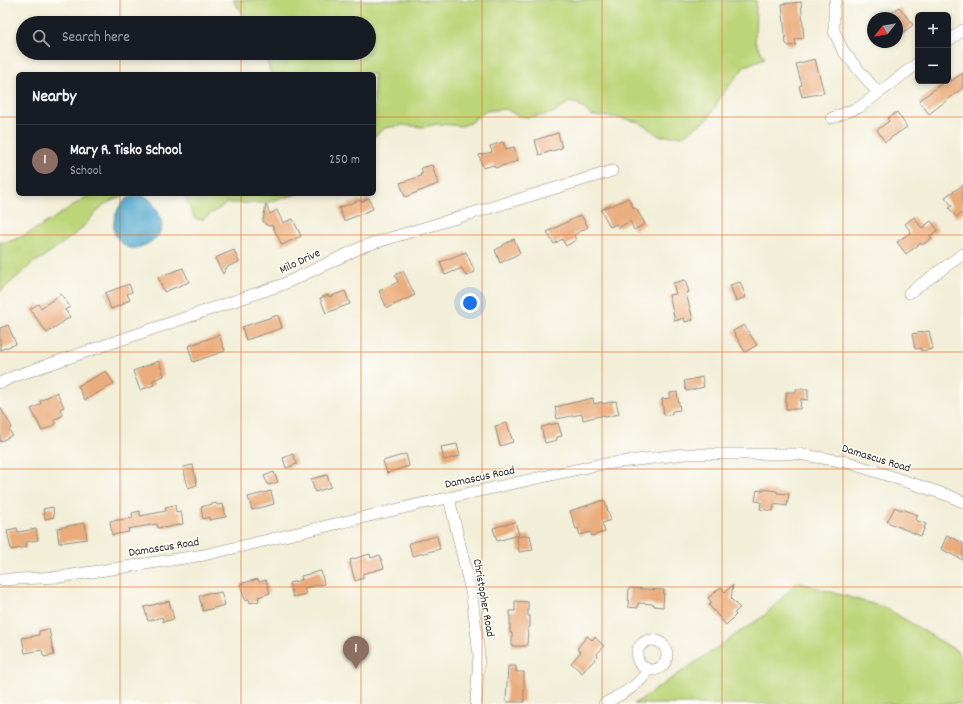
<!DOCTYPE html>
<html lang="en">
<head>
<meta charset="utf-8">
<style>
  :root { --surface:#171b24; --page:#20242c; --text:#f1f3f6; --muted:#9ea1a6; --line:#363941; --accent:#1f6fb2 }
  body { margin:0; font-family:Dekko,sans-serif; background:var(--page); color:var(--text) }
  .controls { position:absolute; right:12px; top:12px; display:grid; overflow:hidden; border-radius:6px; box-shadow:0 2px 6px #0003 }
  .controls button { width:36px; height:36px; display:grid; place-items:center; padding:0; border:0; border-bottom:1px solid var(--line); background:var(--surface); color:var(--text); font:20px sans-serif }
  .compass { position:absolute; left:867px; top:12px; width:36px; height:36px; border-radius:50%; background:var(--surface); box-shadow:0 2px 6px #0003; rotate:239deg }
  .you { position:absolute; left:470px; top:303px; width:14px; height:14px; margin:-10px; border:3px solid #fff; border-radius:50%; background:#1a73e8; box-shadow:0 0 0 6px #1a73e833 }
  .badge { display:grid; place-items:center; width:26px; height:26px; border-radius:50%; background:var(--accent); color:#fff; font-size:13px; font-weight:700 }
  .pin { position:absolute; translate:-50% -33px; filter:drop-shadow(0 1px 2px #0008) }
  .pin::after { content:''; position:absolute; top:21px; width:14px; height:12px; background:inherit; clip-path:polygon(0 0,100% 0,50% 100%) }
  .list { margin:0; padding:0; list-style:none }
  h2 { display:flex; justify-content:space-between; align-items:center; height:52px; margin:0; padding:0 16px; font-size:17px }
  h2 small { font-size:13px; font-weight:400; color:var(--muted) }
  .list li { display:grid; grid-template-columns:26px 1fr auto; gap:12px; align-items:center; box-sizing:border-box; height:72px; padding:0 16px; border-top:1px solid var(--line) }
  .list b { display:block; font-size:15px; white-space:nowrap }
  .list p { margin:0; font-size:13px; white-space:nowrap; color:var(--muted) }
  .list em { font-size:13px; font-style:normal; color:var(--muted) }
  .icon { flex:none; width:22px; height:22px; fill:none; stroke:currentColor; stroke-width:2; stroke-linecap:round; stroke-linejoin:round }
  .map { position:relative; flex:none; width:963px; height:704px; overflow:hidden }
  .search { position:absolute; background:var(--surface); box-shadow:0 2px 6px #0003; left:16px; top:16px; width:360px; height:44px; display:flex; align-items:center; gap:10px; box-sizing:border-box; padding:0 14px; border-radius:22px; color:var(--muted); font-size:15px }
  .panel { position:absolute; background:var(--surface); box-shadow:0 2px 6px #0003; left:16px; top:72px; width:360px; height:124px; border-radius:6px }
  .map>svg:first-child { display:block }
</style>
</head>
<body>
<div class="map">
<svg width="963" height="704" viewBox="0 0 963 704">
  <rect width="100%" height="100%" fill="#fdfcf7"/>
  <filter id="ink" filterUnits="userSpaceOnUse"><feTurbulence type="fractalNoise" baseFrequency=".025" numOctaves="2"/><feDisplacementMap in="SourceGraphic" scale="8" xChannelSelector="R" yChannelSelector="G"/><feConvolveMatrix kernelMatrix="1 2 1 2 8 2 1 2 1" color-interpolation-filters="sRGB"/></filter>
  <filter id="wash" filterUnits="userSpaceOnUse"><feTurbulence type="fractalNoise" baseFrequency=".012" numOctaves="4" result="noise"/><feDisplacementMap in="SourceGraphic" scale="16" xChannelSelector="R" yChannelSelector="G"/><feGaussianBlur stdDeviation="0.9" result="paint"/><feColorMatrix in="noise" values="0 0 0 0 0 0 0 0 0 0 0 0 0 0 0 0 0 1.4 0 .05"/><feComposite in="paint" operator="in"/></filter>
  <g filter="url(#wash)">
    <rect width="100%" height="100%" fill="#f2eed8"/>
    <path fill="#bdd579" stroke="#748052" d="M233,0H756L755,42L765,58L745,66L721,96L708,119L683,136H659L639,122L615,117L592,116L578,104L569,102L555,112L547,115L528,117L518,116L506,109L485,111L470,123L462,126L438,124L422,127L403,125L385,128L374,137V74H271L264,53H369V23H250Z
      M92,194H126L103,205L79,231L42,258L34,262L0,292V242C20,245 71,205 92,194Z
      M176,194H297L265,203H227L202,220L194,218L185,196Z
      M797,582L886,608L957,651L963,663V704H634L765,615Z"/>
    <path fill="#4ea6cb" stroke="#3c687b" d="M140,195C146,195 151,200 154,205C166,223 165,236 145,245C140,247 135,249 130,248C124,247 119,241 116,236C110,227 116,209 123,202C128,197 134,195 140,195Z"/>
    <g id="blocks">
      <path fill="#eaac7b" d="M801,2L804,38L795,39L796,45L789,46L786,44L782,4Z
        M899,7L913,25L897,37V18H884Z
        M815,59L824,93L802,97L799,86L802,85L796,64Z
        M963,73V88L929,114L919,101L945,81H951Z
        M897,112L907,127L885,142L877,130L889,121L887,119Z
        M558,133L562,148L539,155L535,140Z
        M503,142L506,149L514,147L518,161L495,168L494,165L483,168L479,155L492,152L490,146Z
        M432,165L438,184L405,197L400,183L421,176L420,174L423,173L421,168Z
        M963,185V213L956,217L949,208L952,206L945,197Z
        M369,198L373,209L344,221L339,208L360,200L361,202Z
        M628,198L634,209L636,208L645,224L634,230L630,221L618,228L616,224L610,227L601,210L611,205L612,206Z
        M266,204L270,214L277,210L283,223L293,219L301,236L282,245L272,225L269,226L265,224L263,221Z
        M581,215L588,227L574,235L576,240L566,246L562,239L554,244L547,232Z
        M914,217L922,228L931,221L938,230L930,236L932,238L922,245L921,243L906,254L897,242L911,232L905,224Z
        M514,239L520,253L500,263L495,250L503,246V245Z
        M234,250L239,262L227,267L223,274L215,258Z
        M466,252L475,272L466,276L462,268L445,275L440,262Z
        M183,268L189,282L164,292L158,277Z
        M403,271L415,295L387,308L379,291L398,282L395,275Z
        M685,280L689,292L686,293L693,320L685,322L684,318L675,321L669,295L676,294L673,283Z
        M740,282L746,297L736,301L730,285Z
        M129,284L132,292L127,294L130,300L123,303L124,304L111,309L105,293Z
        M345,291L350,304L326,313L320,298L328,295L329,297Z
        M61,294L70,307L65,310L70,317L47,333L30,309L38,304L41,308Z
        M278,315L282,328L246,340L242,327Z
        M8,325L16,344L0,350V328Z
        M744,325L757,345L745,352L733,331Z
        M929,331L933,349L921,351V348L915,349L912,334Z
        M219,335L225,351L193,362L188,346Z
        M159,361L164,376L153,380L154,385L140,390L133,371Z
        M106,371L114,384L85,400L78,386Z
        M702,377L704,387L686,391L684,381Z
        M796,389H808V400L801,399L800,409H786V392H796Z
        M57,392L64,407L60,409L63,415L54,420L56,424L42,431L31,409L41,404L40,401Z
        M677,392L680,410L672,411V414L664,415L662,399L670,398V393Z
        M593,398L594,404L602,402V404L616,401L619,414L605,417L604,415L583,420L582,414L557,419L555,407Z
        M0,407L12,427L9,430L12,435L0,442Z
        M507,423L513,442L500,446L495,426Z
        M558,423L562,436L557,437V440L545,443L541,427Z
        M457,444L460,456L444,460L441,447Z
        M293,454L297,464L286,468L283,458Z
        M406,454L409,466L387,473L383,461Z
        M193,465L197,485L188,488L183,467Z
        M274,472L278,482L268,485L264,476Z
        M327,475L331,487L315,492L311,479Z
        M762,489L777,491V493L789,494L787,506L774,504L773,511L760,509L761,502L755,501L757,490L762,491Z
        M271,491L274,504L252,510L248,497Z
        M604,500L611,520L602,523L605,532L592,536L590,532L580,535L578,528L576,529L570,511Z
        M216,503L217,505L223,504L226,517L209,520V517L203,519L201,507Z
        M175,505L176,512L181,511L183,524L164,528L163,527L158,528L157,524L128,529L129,532L112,535L110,521L133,518L132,513L140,511V516L166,511L165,507Z
        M53,507L54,517L45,519L43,509Z
        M895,507L901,510L902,509L918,515L916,520L926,524L921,536L887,522Z
        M515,522L519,535L497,541L493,528Z
        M85,523L87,539L59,543L57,528Z
        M17,528L18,532L36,529L38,540L26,542L27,547L11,550L7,530Z
        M530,535L533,550L519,552L517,537Z
        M947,535L963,543V560L941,549Z
        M437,536L440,549L412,556L409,543Z
        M370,554L371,558L380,555L384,568L362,574L364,578L355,581L350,563L351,562L350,560Z
        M321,571L324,584L304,588L306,594L293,597L289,583L302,580L301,576Z
        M258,579L259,582L266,580L270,593L258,597L259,601L250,603L249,599L245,600L240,584Z
        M733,585L731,599L740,608L734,613L736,615L726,625L709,605L712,603L708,598L721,587L725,592Z
        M629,588L664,590L663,607L654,606V604L638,603V608L628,607Z
        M211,592L212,594L221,592L225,605L203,611L199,596Z
        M169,601L174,619L163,622L162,617L148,621L144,607Z
        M515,601L528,602V616H530V627H528L527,646H512V633H510V611H515Z
        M49,629L54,655L44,657L42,650L25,653L22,638L39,635V631Z
        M587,636L592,640L595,637L604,646L597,654L598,656L582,673L571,663L581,652L577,649Z
        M508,666H516V672H524V702H506Z"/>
    </g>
  </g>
  <g filter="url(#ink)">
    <use href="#blocks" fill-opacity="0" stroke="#8e8c82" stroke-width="1"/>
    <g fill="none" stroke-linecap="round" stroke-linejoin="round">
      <defs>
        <path id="minor" d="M836,0L834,5V31L843,51L878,93
          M948,41L963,30
          M832,118L860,107L918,63
          M909,293L963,254
          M0,383L15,376L284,284L364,246L612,171
          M449,498L472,596L479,655L476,704
          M0,580L59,577L204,555L420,504L597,465L685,454H798L847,462L950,496L963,502
          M637 655a15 15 0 1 1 30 0a15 15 0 1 1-30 0Z
          M604,704C619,695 641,686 648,669"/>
      </defs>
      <use href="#minor" stroke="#8e8c82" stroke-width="12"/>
      <use href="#minor" stroke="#fff" stroke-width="11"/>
    </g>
  </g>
  <path fill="none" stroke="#e8590c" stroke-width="1" stroke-opacity="0.55" d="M120,0V23M241,0V23M361,0V23M482,0V704M602,0V704M722,0V704M843,0V704M120,53V74M241,53V74M361,53V74M0,117H18M374,117H963M120,194V704M241,194V704M361,194V704M0,235H963M0,352H963M0,469H963M0,587H963"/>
  <g text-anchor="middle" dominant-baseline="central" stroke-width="3" stroke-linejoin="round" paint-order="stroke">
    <g font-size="12" fill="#2b2b2b" stroke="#fdfcf7">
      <text transform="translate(300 262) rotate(-25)">Milo Drive</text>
      <text transform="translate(876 459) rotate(17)">Damascus Road</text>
      <text transform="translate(480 478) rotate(-12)">Damascus Road</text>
      <text transform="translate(164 548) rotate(-9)">Damascus Road</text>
      <text transform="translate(483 598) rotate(80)">Christopher Road</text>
    </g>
  </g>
</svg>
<div class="controls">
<button>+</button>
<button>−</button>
</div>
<svg class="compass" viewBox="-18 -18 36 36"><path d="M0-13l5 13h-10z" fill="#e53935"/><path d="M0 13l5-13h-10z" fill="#9ea1a6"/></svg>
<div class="you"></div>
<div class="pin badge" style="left:356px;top:669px;background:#8d6e63">1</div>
<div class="search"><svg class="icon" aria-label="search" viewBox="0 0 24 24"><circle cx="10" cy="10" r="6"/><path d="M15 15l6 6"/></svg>Search here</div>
<section class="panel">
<h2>Nearby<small></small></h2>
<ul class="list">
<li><span class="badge" style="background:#8d6e63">1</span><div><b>Mary R. Tisko School</b><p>School</p></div><em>250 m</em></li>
</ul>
</section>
</div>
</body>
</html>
